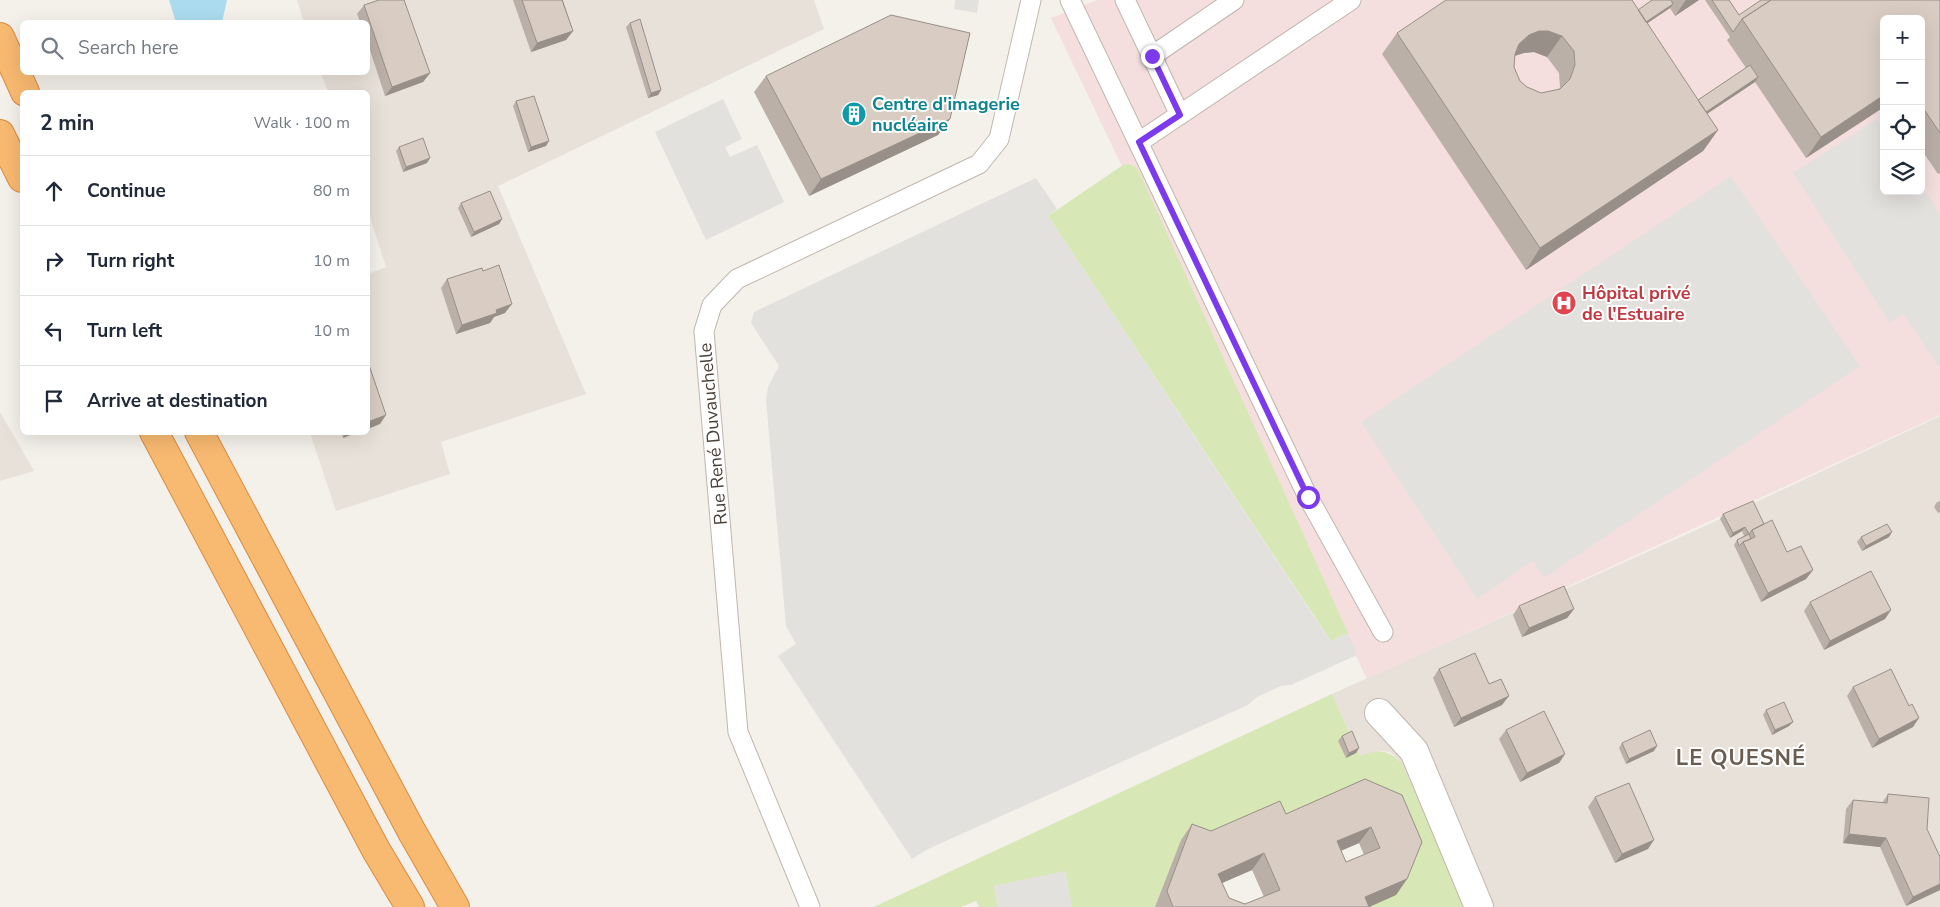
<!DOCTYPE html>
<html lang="en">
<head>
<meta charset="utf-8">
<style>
  :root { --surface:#fff; --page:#f6f6f7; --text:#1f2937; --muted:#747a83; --line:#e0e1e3 }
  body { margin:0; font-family:"Nunito Sans",sans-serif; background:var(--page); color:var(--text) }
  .controls { position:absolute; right:15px; top:15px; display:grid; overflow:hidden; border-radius:8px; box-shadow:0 5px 20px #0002 }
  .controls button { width:45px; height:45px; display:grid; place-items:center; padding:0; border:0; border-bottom:1px solid var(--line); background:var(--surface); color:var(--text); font:25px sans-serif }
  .stop { position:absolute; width:15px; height:15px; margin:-11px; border:4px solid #7c3aed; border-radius:50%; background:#fff }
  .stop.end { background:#7c3aed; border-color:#fff; box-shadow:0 1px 5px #0008 }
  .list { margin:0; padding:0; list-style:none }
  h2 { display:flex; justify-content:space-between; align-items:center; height:65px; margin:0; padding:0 20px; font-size:21px }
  h2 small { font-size:16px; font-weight:400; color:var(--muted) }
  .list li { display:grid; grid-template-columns:32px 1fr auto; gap:15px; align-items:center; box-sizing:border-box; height:70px; padding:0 20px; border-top:1px solid var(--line) }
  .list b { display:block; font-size:19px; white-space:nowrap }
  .list em { font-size:16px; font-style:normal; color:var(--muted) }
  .icon { flex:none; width:28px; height:28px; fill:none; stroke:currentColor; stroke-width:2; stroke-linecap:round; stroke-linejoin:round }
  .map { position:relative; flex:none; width:1940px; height:907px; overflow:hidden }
  .search { position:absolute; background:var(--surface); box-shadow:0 5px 20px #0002; left:20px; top:20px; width:350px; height:55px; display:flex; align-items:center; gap:12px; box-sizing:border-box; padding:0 18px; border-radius:8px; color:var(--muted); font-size:19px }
  .panel { position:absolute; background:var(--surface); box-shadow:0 5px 20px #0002; left:20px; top:90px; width:350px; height:345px; border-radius:8px }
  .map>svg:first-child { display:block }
</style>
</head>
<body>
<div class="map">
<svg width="1940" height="907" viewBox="0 0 1940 907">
  <rect width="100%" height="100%" fill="#f4f0ea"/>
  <path fill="#e8e1d9" d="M297,0H814L824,29L498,186L586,394L441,442L450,474L336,511L310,433L368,432V274L386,267L368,211V92H328L321,73L368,72V22H304Z
    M0,412L34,471L0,481Z
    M1940,416V907H1465L1398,759L1390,752L1382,751L1360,756L1332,694L1707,525Z"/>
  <path fill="#f4dfde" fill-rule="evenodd" d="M1097,0H1940V415L1367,679L1051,18ZM1884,19H1921V191H1884Z"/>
  <path fill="#d7e7b5" d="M1129,164L1137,168L1140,174L1348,633L1331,641L1048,216L1123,165Z
    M1332,694L1360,756C1378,749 1389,749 1402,764L1466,907H1369L1391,811L1155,907H1072L1065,872L994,886L998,907H979L976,901L961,907H874Z"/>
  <path fill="#e3e1de" d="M955,0H979L977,13L954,9Z
    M723,99L742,139L725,147L730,157L757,145L784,202L706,240L655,132Z
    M1877,119L1884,129V191H1921V185L1940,214V368L1903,314L1890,323L1793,173Z
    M1731,176L1860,366L1544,578L1533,561L1477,599L1361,422Z
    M1036,178L1057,209L1048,216L1315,618L1331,641L1348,633L1357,655L1291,685L1281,686L1257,697L1248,705L928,849L912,859L778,656L796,644L786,626L766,400L768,387L779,366L751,323L754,312Z
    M1065,871L1072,907H998L994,886Z"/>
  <path fill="#aadbee" d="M169,0H227L222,22H176Z"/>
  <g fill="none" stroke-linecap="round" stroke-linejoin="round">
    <defs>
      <path id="lane" d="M1070,0L1308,497L1383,632
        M1125,0L1180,115
        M1152,56L1234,0
        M1139,142L1351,0
        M810,907L738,732L704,331L712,305L737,279L979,164L999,139L1031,0"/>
      <path id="street" d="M1379,713L1414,751L1479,907"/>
      <path id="highway" d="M0,37L25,92
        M0,134L22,178
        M154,432L376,850L410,907
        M199,432L412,832L455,907"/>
    </defs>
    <use href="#lane" stroke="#c0b6ad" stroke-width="21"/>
    <use href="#street" stroke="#c0b6ad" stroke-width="30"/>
    <use href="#highway" stroke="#d88c41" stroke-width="30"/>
    <use href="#lane" stroke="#fff" stroke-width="19"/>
    <use href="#street" stroke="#fff" stroke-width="28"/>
    <use href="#highway" stroke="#f8b971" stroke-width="28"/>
  </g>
  <path fill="#bbb0a8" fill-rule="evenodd" d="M513,0H563L573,31L566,40L531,52Z
    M1652,0H1699L1675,16L1670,8L1647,23L1698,100L1746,68L1727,40L1730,37L1705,0H1729L1739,15L1940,0V173L1938,174L1921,149V19L1884,107L1806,158L1755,82L1707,114L1718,130L1703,151L1526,270L1382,54L1397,33L1638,10ZM1534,52L1547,57L1559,73L1560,87L1559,89L1541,93L1527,87L1520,81L1514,67L1515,56L1524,53Z
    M364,5L430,73L423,82L385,96L368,44V22H360L357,14Z
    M630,23L661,90L658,95L648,98L626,27Z
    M766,76L950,119L938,135L809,196L754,92Z
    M516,101L546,146L528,152L513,106Z
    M399,147L427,163L403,172L396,151Z
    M461,203L502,219L499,224L471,237L458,208Z
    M483,271L505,313L494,317L490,323L456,334L441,288L447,279Z
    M341,432H357L343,438Z
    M1940,501V512L1938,513L1934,507L1937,502Z
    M1723,514L1764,524L1787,552L1813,570L1806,579L1761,602L1734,545L1737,540L1744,536L1742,531L1730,538L1720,519Z
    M1861,537H1889L1862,551L1857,542Z
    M1810,602L1885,619L1824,650L1804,611Z
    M1519,606L1574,609L1567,618L1522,637L1513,615Z
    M1439,669L1489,684L1502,705L1454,727L1433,678Z
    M1853,687L1913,727L1872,748L1847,696Z
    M1766,710L1793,722L1789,726L1772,735L1763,715Z
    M1506,730L1565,754L1559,763L1520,782L1499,739Z
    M1342,736L1359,748L1356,753L1346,758L1338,741Z
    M1622,743L1654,751L1626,764L1619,748Z
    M1365,779L1407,879L1396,895L1369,907H1155L1181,840L1192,824L1211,831L1286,814ZM1359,843L1364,855L1346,862L1341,851ZM1252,870L1264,897L1245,904L1229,898L1222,883Z
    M1888,794L1927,829L1940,890L1906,906L1880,847L1843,843L1846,809L1853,800L1882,803Z
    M1595,797L1648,849L1615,863L1588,807Z"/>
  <path fill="#989088" d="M1686,0H1699L1675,16Z
    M1673,4L1670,8L1627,37L1630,32Z
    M573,31L566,40L531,52L537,43Z
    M1539,31H1548L1562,36L1547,57L1534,52L1524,53L1514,56L1504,66L1519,44L1529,35Z
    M430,73L423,82L385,96L392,87Z
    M1758,77L1755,82L1687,127L1690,123Z
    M661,90L658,95L648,98L651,93Z
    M1884,95V107L1806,158L1821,137Z
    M950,119L938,135L809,196L821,179Z
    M1718,130L1703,151L1526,270L1540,248Z
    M549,141L546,146L528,152L531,147Z
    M430,158L427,163L403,172L406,167Z
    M502,219L499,224L471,237L474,232Z
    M512,304L505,313L494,317L490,323L456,334L462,325L496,310Z
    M386,415L380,424L368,429V422Z
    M346,432H357L343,438Z
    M1745,527L1742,531L1730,538L1733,533Z
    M1892,532L1889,537L1862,551L1866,546Z
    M1813,570L1806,579L1761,602L1768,593Z
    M1574,609L1567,618L1522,637L1529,628Z
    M1891,610L1885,619L1824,650L1830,641Z
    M1509,696L1502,705L1454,727L1461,718Z
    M1919,718L1913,727L1872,748L1879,739Z
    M1793,722L1789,726L1772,735L1775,730Z
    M1657,746L1654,751L1626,764L1629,759Z
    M1359,748L1356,753L1346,758L1349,753Z
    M1565,754L1559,763L1520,782L1527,773Z
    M1371,827L1359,843L1326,857L1337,841Z
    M1849,834L1886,838L1880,847L1843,843Z
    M1654,840L1648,849L1615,863L1622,854Z
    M1264,853L1252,870L1206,890L1218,874Z
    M1407,879L1396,895L1369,907L1365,897Z
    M1940,884V890L1906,906L1913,897Z"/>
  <path fill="#d9cdc3" stroke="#989088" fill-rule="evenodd" d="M379,0H404L430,73L392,87L364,5Z
    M522,0H562L573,31L537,43Z
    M1446,0H1632L1718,130L1540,248L1397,33ZM1539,31H1548L1562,36L1574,51L1575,65L1570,79L1560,89L1541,93L1527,87L1520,81L1514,67L1515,54L1519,44L1529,35Z
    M1652,0H1671L1673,4L1646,22L1638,10Z
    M1712,0H1729L1739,15L1761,0H1771L1742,19L1733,32Z
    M1771,0H1940V133L1921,105V19H1884V95L1821,137L1742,19Z
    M891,15L970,33L950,119L821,179L766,76Z
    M640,19L661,90L651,93L630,23Z
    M1750,65L1758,77L1706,112L1698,100Z
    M534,96L549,141L531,147L516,101Z
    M423,138L430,158L406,167L399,147Z
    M490,191L502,219L474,232L461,203Z
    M499,265L512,304L496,310L497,313L462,325L447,279L482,268L483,271Z
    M368,362L386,415L368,422Z
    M1753,501L1764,524L1752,530L1749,534L1745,527L1733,533L1723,514Z
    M1772,520L1787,552L1801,546L1813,570L1768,593L1743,542L1755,537L1752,530Z
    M1887,524L1892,532L1866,546L1861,537Z
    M1749,534L1751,539L1743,542L1739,546L1737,540Z
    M1871,571L1891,610L1830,641L1810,602Z
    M1564,586L1574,609L1529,628L1519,606Z
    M1475,653L1489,684L1501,679L1509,696L1461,718L1439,669Z
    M1891,669L1909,706L1912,704L1919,718L1879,739L1853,687Z
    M1784,702L1793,722L1775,730L1766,710Z
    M1544,711L1565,754L1527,773L1506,730Z
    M1650,730L1657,746L1629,759L1622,743Z
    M1352,731L1359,748L1349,753L1342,736Z
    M1365,779L1402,795L1422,842L1407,879L1365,897L1369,907H1173L1167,891L1192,824L1211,831L1280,801L1286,814ZM1371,827L1380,848L1346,862L1337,841ZM1264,853L1280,890L1245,904L1229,898L1218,874Z
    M1629,783L1654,840L1622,854L1595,797Z
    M1888,794L1929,798L1927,829L1940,857V884L1913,897L1886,838L1849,834L1853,800L1887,803Z"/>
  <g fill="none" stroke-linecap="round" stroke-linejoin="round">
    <path stroke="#7c3aed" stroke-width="6" d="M1152,56L1180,115L1139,142L1308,497"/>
  </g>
  <defs>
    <symbol id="building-disc" viewBox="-11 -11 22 22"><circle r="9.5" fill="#0f9aa8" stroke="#fff"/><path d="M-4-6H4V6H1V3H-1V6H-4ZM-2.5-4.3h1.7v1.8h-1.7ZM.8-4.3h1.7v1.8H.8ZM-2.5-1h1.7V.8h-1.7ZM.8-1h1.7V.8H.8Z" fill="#fff"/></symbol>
    <symbol id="hospital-disc" viewBox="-11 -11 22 22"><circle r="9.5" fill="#e0444e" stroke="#fff"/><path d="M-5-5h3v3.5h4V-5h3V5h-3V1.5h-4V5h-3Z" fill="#fff"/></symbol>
  </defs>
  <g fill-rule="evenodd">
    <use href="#building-disc" x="840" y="100" width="28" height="28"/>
    <use href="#hospital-disc" x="1550" y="289" width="28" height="28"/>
  </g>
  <g text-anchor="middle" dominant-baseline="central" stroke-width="4" stroke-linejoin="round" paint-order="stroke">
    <g font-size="18" font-weight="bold" fill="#0d838f" stroke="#fff" text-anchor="start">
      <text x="872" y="104">Centre d'imagerie<tspan x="872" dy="21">nucléaire</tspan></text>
    </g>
    <g font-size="18" font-weight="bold" fill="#be3a42" stroke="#fff" text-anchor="start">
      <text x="1582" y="293">Hôpital privé<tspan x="1582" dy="21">de l'Estuaire</tspan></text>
    </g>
    <g font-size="18" fill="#484038" stroke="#fff">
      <text transform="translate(713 434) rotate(-95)">Rue René Duvauchelle</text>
    </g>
    <g font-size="22" font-weight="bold" letter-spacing="1" fill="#6b5c50" stroke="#fff">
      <text x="1741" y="758">LE QUESNÉ</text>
    </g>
  </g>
</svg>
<div class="controls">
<button>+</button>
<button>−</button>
<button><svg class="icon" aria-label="locate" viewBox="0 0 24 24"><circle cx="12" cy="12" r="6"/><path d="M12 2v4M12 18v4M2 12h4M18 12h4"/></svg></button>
<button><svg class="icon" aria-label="layers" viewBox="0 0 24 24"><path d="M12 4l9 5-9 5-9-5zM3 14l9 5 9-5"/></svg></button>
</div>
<div class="stop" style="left:1308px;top:497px"></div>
<div class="stop end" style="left:1152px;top:56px"></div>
<div class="search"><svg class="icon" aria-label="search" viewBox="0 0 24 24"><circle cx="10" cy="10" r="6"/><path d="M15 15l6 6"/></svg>Search here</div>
<section class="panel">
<h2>2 min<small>Walk · 100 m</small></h2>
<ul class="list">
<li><svg class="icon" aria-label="ahead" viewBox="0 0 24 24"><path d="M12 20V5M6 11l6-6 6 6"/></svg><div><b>Continue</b></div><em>80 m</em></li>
<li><svg class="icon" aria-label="right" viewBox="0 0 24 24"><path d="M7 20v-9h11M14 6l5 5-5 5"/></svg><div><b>Turn right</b></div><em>10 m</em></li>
<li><svg class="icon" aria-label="left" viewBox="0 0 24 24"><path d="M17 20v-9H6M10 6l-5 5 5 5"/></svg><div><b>Turn left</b></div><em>10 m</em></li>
<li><svg class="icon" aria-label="arrive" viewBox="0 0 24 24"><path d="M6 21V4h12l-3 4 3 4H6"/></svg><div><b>Arrive at destination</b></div></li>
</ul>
</section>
</div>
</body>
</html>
